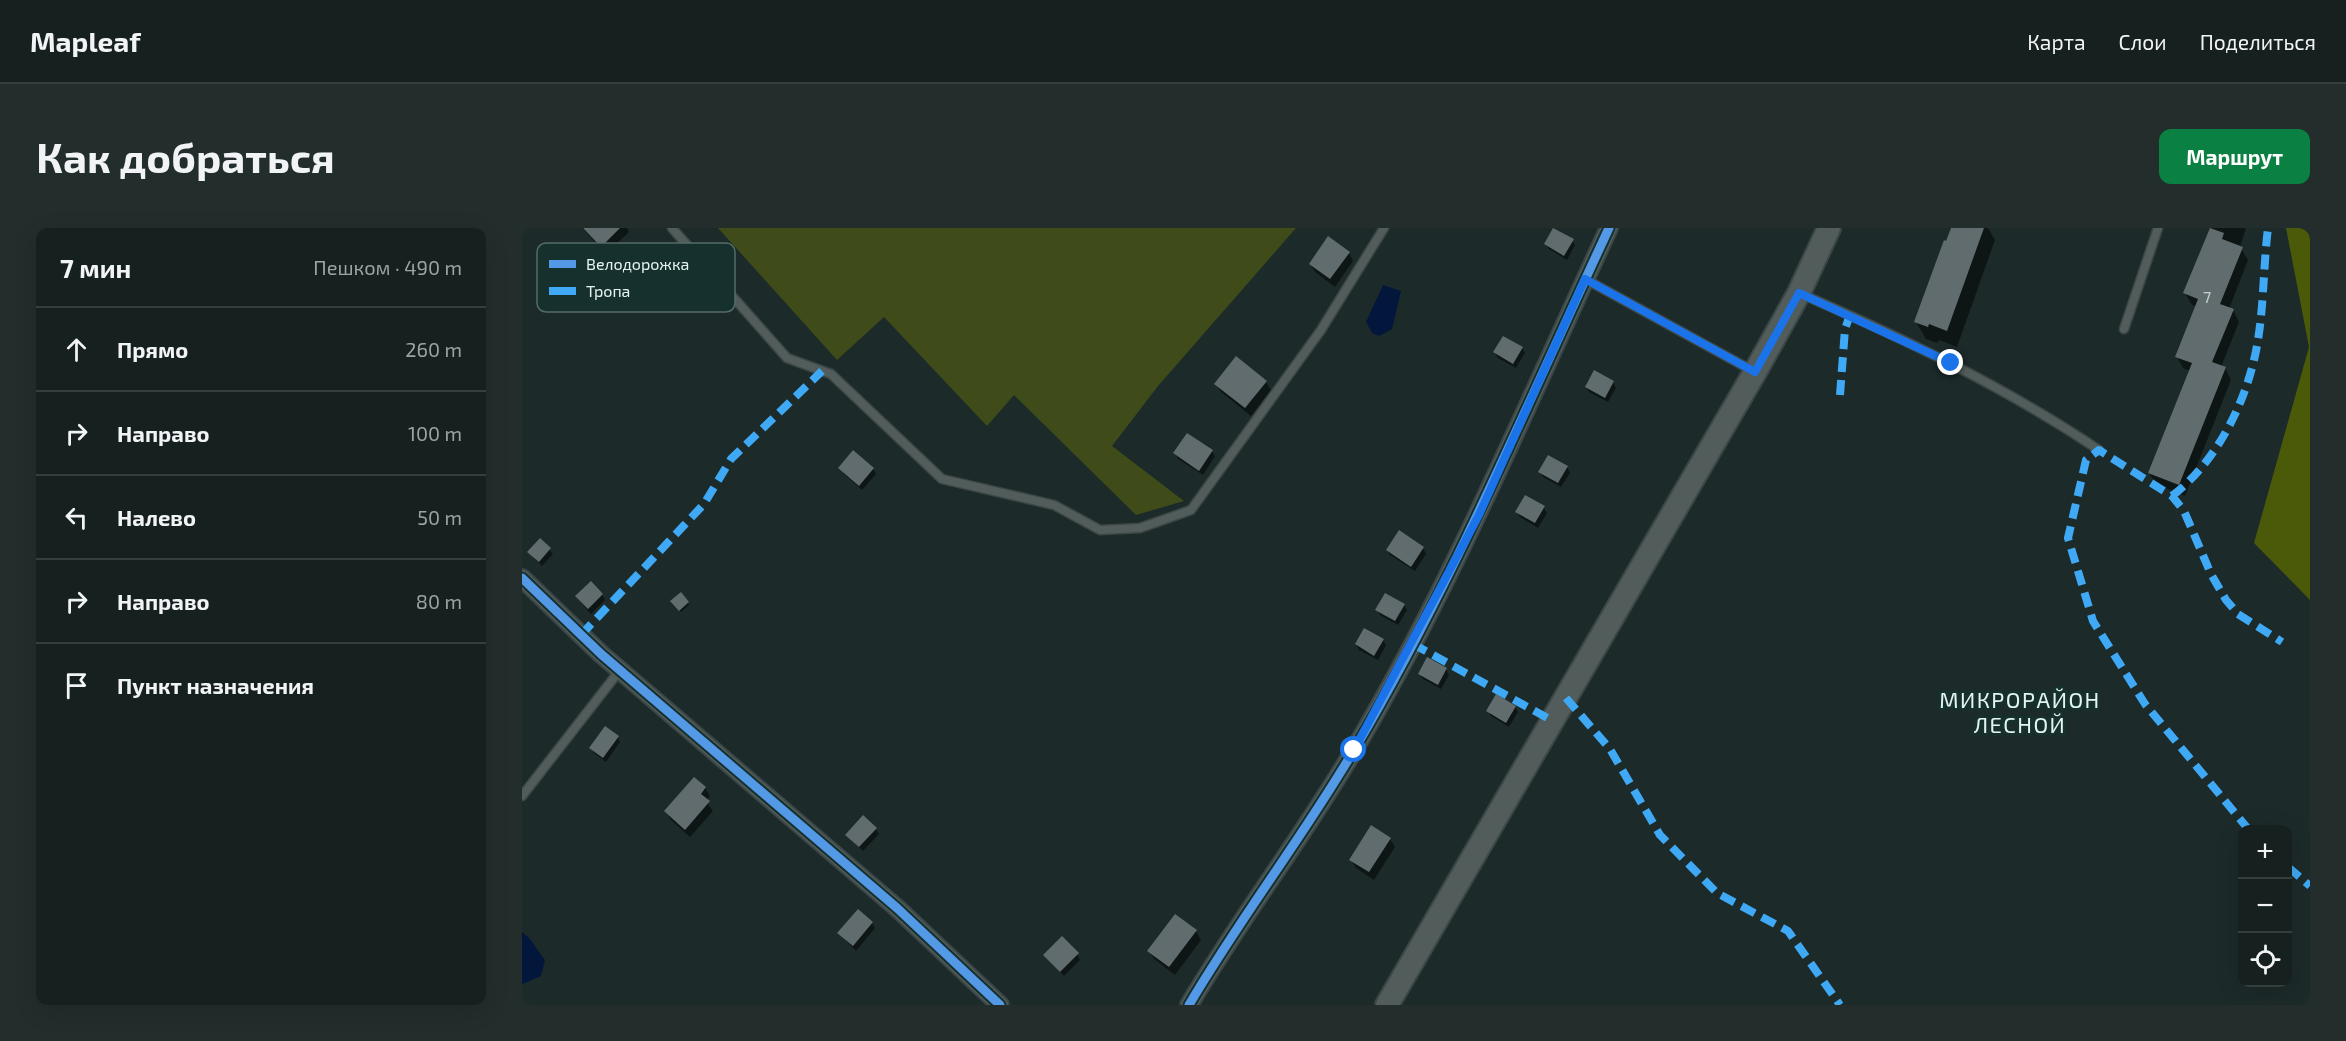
<!DOCTYPE html>
<html lang="ru">
<head>
<meta charset="utf-8">
<style>
  :root { --surface:#15201f; --page:#222d2c; --text:#f1f3f6; --muted:#9da3a4; --line:#343e3d; --accent:#0b8043 }
  body { margin:0; font-family:"Exo 2",sans-serif; background:var(--page); color:var(--text) }
  .controls { position:absolute; right:18px; bottom:18px; display:grid; overflow:hidden; border-radius:12px; box-shadow:0 6px 24px #0002 }
  .controls button { width:54px; height:54px; display:grid; place-items:center; padding:0; border:0; border-bottom:2px solid var(--line); background:var(--surface); color:var(--text); font:30px sans-serif }
  .stop { position:absolute; width:18px; height:18px; margin:-14px; border:4px solid #1a73e8; border-radius:50%; background:#fff }
  .stop.end { background:#1a73e8; border-color:#fff; box-shadow:0 2px 6px #0008 }
  .list { margin:0; padding:0; list-style:none }
  h2 { display:flex; justify-content:space-between; align-items:center; height:78px; margin:0; padding:0 24px; font-size:26px }
  h2 small { font-size:20px; font-weight:400; color:var(--muted) }
  .list li { display:grid; grid-template-columns:39px 1fr auto; gap:18px; align-items:center; box-sizing:border-box; height:84px; padding:0 24px; border-top:2px solid var(--line) }
  .list b { display:block; font-size:22px; white-space:nowrap }
  .list em { font-size:20px; font-style:normal; color:var(--muted) }
  .icon { flex:none; width:33px; height:33px; fill:none; stroke:currentColor; stroke-width:2; stroke-linecap:round; stroke-linejoin:round }
  .map { position:relative; flex:none; width:1788px; height:777px; overflow:hidden; border-radius:12px }
  header { display:flex; align-items:center; gap:36px; box-sizing:border-box; height:84px; padding:0 30px; background:var(--surface); border-bottom:2px solid var(--line) }
  header strong { font-size:28px }
  nav { display:flex; gap:33px; margin-inline-start:auto; font-size:21px }
  .intro { display:flex; align-items:center; justify-content:space-between; box-sizing:border-box; height:144px; padding:0 36px }
  h1 { margin:0; font-size:42px }
  .button { padding:15px 27px; border-radius:12px; background:var(--accent); color:#fff; font-size:21px; font-weight:700 }
  main { display:flex; gap:36px; padding:0 36px }
  aside { flex:1; background:var(--surface); border-radius:12px; box-shadow:0 6px 24px #0002 }
  .map>svg:first-child { display:block }
</style>
</head>
<body>
<header>
<strong>Mapleaf</strong>
<nav><a>Карта</a><a>Слои</a><a>Поделиться</a></nav>
</header>
<div class="intro"><h1>Как добраться</h1><a class="button">Маршрут</a></div>
<main>
<aside>
<h2>7 мин<small>Пешком · 490 m</small></h2>
<ul class="list">
<li><svg class="icon" aria-label="ahead" viewBox="0 0 24 24"><path d="M12 20V5M6 11l6-6 6 6"/></svg><div><b>Прямо</b></div><em>260 m</em></li>
<li><svg class="icon" aria-label="right" viewBox="0 0 24 24"><path d="M7 20v-9h11M14 6l5 5-5 5"/></svg><div><b>Направо</b></div><em>100 m</em></li>
<li><svg class="icon" aria-label="left" viewBox="0 0 24 24"><path d="M17 20v-9H6M10 6l-5 5 5 5"/></svg><div><b>Налево</b></div><em>50 m</em></li>
<li><svg class="icon" aria-label="right" viewBox="0 0 24 24"><path d="M7 20v-9h11M14 6l5 5-5 5"/></svg><div><b>Направо</b></div><em>80 m</em></li>
<li><svg class="icon" aria-label="arrive" viewBox="0 0 24 24"><path d="M6 21V4h12l-3 4 3 4H6"/></svg><div><b>Пункт назначения</b></div></li>
</ul>
</aside>
<div class="map">
<svg width="1788" height="777" viewBox="0 0 1788 777">
  <rect width="100%" height="100%" fill="#1c2a29"/>
  <path fill="#3f4c19" d="M196,0H774L636,158L590,218L662,273L614,287L492,167L465,198L362,89L315,132Z"/>
  <path fill="#4b5a09" d="M1764,0H1788V372L1732,315L1787,119Z"/>
  <path fill="#03173c" d="M861,57L879,63L870,101L857,108L850,105L844,94Z
    M0,704L8,711L23,732L19,748L0,756Z"/>
  <path fill="#0007" d="M60,0H105L107,4L84,26Z
    M1431,0H1466L1473,12L1435,119L1417,112L1415,115L1404,111L1394,94Z
    M1689,0H1724L1718,19L1726,32L1707,81L1711,82L1717,94L1699,139L1703,140L1709,152L1663,268L1634,256L1627,245L1668,143L1661,140L1655,129L1675,78L1670,77L1663,65Z
    M1050,12L1053,17L1045,32L1027,21L1024,16Z
    M827,25L831,33L813,59L793,44L788,36Z
    M1000,120L1003,125L994,140L976,130L973,124Z
    M744,154L749,162L729,188L699,164L694,156Z
    M1091,154L1094,160L1086,174L1067,164L1064,159Z
    M666,207L690,223L693,228L681,247L656,231L653,225Z
    M1045,239L1048,245L1039,259L1021,249L1018,244Z
    M318,240L351,241L354,246L340,262L321,245Z
    M1022,280L1025,285L1016,300L998,289L995,284Z
    M18,312L31,326L20,338L7,324Z
    M901,320L904,326L893,343L868,327L865,322Z
    M80,366L83,372L69,386L54,369Z
    M159,366L167,377L159,384L151,376Z
    M882,377L885,382L876,397L858,387L855,382Z
    M861,412L864,417L856,432L837,422L834,416Z
    M924,441L927,447L919,461L901,451L897,446Z
    M993,479L996,484L987,499L969,488L966,483Z
    M95,509L98,514L84,534L72,525L69,520Z
    M183,560L188,568L184,573L191,583L168,609L149,592L144,583Z
    M354,601L357,606L341,623L325,607Z
    M868,611L873,619L852,652L834,640L829,632Z
    M653,688L674,703L679,712L653,747L632,731L627,723Z
    M350,695L353,700L334,723L317,705Z
    M555,726L558,732L542,748L523,727Z"/>
  <path fill="#616c6e" d="M61,0H98L79,19Z
    M1031,0L1052,11L1042,28L1022,16Z
    M1429,0H1462L1425,103L1407,96L1406,99L1392,94L1422,12L1424,13Z
    M1688,0L1702,5L1700,11L1721,19L1698,76L1712,81L1690,134L1704,139L1657,257L1626,245L1670,135L1653,129L1676,71L1661,65Z
    M806,8L828,24L808,51L787,36Z
    M981,108L1001,119L991,136L971,124Z
    M714,128L745,153L723,180L692,156Z
    M1072,142L1092,153L1083,170L1063,159Z
    M665,205L691,222L677,243L651,225Z
    M331,222L352,240L337,258L316,240Z
    M1026,227L1046,238L1036,255L1016,244Z
    M1003,267L1023,278L1013,295L993,284Z
    M877,302L902,319L889,339L864,322Z
    M18,310L29,320L17,334L5,324Z
    M69,353L81,366L66,381L53,368Z
    M159,364L167,374L157,383L148,373Z
    M863,365L883,376L873,393L853,382Z
    M842,400L862,411L852,428L833,416Z
    M905,429L925,440L916,457L896,446Z
    M974,466L994,478L984,495L964,483Z
    M83,498L97,508L81,530L67,520Z
    M172,549L184,559L179,566L188,573L163,602L142,583Z
    M341,587L355,600L337,619L323,607Z
    M849,597L869,610L847,644L827,632Z
    M336,681L351,694L331,718L315,705Z
    M653,686L675,702L647,739L625,723Z
    M540,708L557,725L538,744L521,727Z"/>
  <g fill="none" stroke-linecap="round" stroke-linejoin="round">
    <defs>
      <path id="lane" d="M150,0L265,130L309,146L420,251L532,277L578,302L618,300L669,282L799,102L862,0
        M1063,51L1231,143
        M1277,65C1381,110 1483,159 1577,222
        M1602,101L1636,0
        M0,568L98,442"/>
      <path id="street" d="M0,350L79,426L375,680L478,777
        M667,777C718,690 781,609 832,522C931,355 1005,176 1087,0"/>
      <path id="secondary" d="M865,777L1233,144L1277,65L1307,0"/>
    </defs>
    <use href="#lane" stroke="#3b4746" stroke-width="11"/>
    <use href="#street" stroke="#3b4746" stroke-width="20"/>
    <use href="#secondary" stroke="#3b4746" stroke-width="26"/>
    <use href="#lane" stroke="#525c5b" stroke-width="8"/>
    <use href="#street" stroke="#525c5b" stroke-width="16"/>
    <use href="#secondary" stroke="#525c5b" stroke-width="22"/>
    <path stroke="#3fa9f5" stroke-width="8" stroke-dasharray="15 8" stroke-linecap="butt" d="M1318,167L1323,101L1328,87
      M1650,268C1694,234 1723,177 1734,123C1742,83 1741,41 1746,0
      M59,407L182,276L209,231L300,143
      M891,416L1031,493
      M1044,470L1088,521L1138,607L1195,665L1266,703L1318,777
      M1727,602L1623,476L1571,393L1546,310L1564,232L1577,222L1650,268L1662,283L1689,346L1704,372L1716,386L1760,414
      M1766,639L1788,658"/>
    <defs>
      <path id="cycleway" d="M0,350L79,426L375,680L478,777
        M667,777C718,690 781,609 832,522C931,355 1005,176 1087,0"/>
    </defs>
    <use href="#cycleway" stroke="#16302e" stroke-width="13"/>
    <use href="#cycleway" stroke="#5399e6" stroke-width="9"/>
  </g>
  <g fill="none" stroke-linecap="round" stroke-linejoin="round">
    <path stroke="#1a73e8" stroke-width="8" d="M832,522L957,287L1063,51L1233,144L1277,65L1429,135"/>
  </g>
  <g text-anchor="middle" dominant-baseline="central" stroke-width="6" stroke-linejoin="round" paint-order="stroke">
    <g font-size="16" fill="#c3d2d1">
      <text x="1685" y="68">7</text>
    </g>
    <g font-size="22" letter-spacing="1.5" fill="#e4f4f2" stroke="#16302e">
      <text x="1498" y="471">МИКРОРАЙОН<tspan x="1498" dy="25">ЛЕСНОЙ</tspan></text>
    </g>
  </g>
  <rect x="15" y="15" width="198" height="69" rx="9" fill="#16302e" stroke="#546b69" stroke-width="1.5"/>
  <rect x="27" y="32" width="27" height="8" fill="#5399e6"/>
  <rect x="27" y="59" width="27" height="8" fill="#3fa9f5"/>
  <g font-size="16" fill="#e4f4f2">
    <text x="64" y="42">Велодорожка</text>
    <text x="64" y="69">Тропа</text>
  </g>
</svg>
<div class="controls">
<button>+</button>
<button>−</button>
<button><svg class="icon" aria-label="locate" viewBox="0 0 24 24"><circle cx="12" cy="12" r="6"/><path d="M12 2v4M12 18v4M2 12h4M18 12h4"/></svg></button>
</div>
<div class="stop" style="left:832px;top:522px"></div>
<div class="stop end" style="left:1429px;top:135px"></div>
</div>
</main>
</body>
</html>
